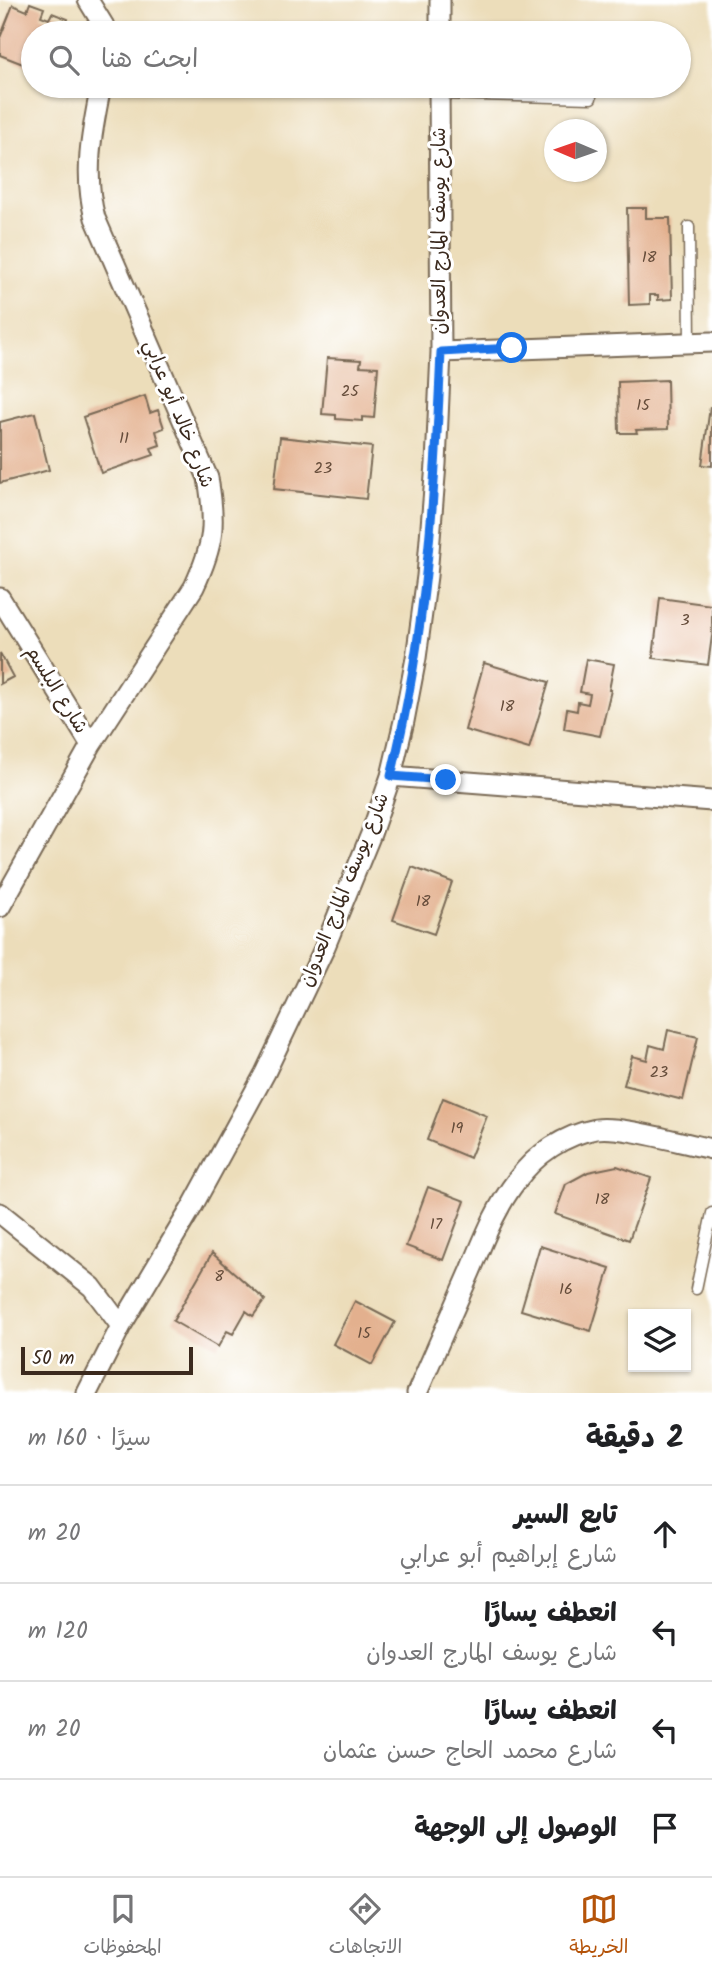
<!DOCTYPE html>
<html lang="ar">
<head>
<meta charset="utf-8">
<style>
  :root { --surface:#fff; --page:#f6f6f6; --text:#202124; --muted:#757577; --line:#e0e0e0; --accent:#b45309 }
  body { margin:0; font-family:Kalam,"Playpen Sans Arabic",sans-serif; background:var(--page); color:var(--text); direction:rtl }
  .controls { position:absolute; right:21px; bottom:21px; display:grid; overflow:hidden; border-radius:0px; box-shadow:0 2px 5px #0004 }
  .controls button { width:63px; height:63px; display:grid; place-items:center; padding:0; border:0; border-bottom:2px solid var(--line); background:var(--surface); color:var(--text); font:35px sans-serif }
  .compass { position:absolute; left:544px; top:119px; width:63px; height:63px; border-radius:50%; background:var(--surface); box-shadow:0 2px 5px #0004; rotate:272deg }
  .scale { position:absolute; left:21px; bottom:18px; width:172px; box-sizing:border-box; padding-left:7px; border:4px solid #3b2a1e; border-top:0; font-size:19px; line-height:24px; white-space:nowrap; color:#3b2a1e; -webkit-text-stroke:5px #fff; paint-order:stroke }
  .stop { position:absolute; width:21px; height:21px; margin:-16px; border:5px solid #1a73e8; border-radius:50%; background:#fff }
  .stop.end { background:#1a73e8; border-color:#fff; box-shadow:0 2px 7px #0008 }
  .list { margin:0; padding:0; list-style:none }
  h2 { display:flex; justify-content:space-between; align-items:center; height:91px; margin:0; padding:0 28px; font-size:30px }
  h2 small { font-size:23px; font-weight:400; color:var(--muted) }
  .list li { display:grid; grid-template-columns:46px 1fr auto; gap:21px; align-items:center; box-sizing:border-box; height:98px; padding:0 28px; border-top:2px solid var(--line) }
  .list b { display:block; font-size:26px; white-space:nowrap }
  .list p { margin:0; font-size:23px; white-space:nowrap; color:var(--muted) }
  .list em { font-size:23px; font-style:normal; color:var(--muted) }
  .icon { flex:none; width:38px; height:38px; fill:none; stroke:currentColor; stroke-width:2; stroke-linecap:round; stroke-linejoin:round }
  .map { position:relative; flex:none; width:712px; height:1393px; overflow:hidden; direction:ltr }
  .search { position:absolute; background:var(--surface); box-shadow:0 2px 5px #0004; left:21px; right:21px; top:21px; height:77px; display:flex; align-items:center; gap:18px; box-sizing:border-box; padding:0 24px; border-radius:38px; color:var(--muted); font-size:26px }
  .sheet { height:483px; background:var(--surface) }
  nav { display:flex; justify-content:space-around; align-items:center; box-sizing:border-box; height:98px; border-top:2px solid var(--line); background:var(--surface); font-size:19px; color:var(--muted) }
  nav a { display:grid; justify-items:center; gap:4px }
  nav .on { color:var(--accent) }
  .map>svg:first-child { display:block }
</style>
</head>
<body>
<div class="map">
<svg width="712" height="1393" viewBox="0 0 712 1393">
  <rect width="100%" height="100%" fill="#fff"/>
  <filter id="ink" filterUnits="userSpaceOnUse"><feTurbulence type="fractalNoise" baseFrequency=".0143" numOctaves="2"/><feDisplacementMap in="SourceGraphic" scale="14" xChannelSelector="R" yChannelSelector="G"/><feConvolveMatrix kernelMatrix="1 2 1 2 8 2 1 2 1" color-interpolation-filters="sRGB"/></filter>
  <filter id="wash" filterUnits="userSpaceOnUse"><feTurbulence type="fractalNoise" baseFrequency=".00686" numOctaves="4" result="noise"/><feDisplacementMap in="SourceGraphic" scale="28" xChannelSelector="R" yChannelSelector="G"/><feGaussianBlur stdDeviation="1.57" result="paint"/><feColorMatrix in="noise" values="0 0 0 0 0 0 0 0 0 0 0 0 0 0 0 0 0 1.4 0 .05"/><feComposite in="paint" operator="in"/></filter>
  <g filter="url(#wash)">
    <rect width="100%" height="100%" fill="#ecddba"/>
    <g id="blocks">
      <path fill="#e3b08e" d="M30,3L44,8L41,16L49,19L52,13L68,19L66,26L85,33H33V68L0,55V38L13,5L27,11Z
        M627,208H646V218H670L672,299L658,300V295H650V304L629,305Z
        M327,358L361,360L360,366L378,367L374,418L362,417V421L336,419V415L322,414Z
        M667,380L668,429L636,430L637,433H619L618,382Z
        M145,396L150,413L158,410L164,428L156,431L160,445L151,448L154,455L101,473L83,417Z
        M710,407H712V466L702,465Z
        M35,413L49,470L0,483V422Z
        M280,437L372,447L366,499L274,489Z
        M660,598L712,605V636L708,665L653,658Z
        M0,653L13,677L0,684Z
        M586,659L614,664L609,690H611L600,736L564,729L567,709L577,711L578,702L588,704L590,694L580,692Z
        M484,663L549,682L529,749L465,730Z
        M412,867L452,882L434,934L393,920Z
        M668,1030L698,1037L683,1100L624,1085L632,1056L647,1060L650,1045L664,1049Z
        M443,1098L487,1116L470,1158L427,1140Z
        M617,1166L651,1178L629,1240L555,1214L566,1184L588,1172Z
        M428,1187L465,1201L443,1260L406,1246Z
        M540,1246L610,1268L591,1331L521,1310Z
        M212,1253L265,1300L253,1316L246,1311L233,1334L227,1331L218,1347L173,1321Z
        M355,1301L395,1322L372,1365L333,1344Z"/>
    </g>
  </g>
  <g filter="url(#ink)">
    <use href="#blocks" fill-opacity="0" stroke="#796955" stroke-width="2"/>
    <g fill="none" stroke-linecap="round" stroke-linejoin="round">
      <defs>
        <path id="service" d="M439,94L591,98
          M689,227L690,343
          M696,1289L712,1213"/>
        <path id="minor" d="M88,0L104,26L105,33
          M440,33V0
          M441,352L712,342
          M0,598L91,745
          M391,776L712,801
          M0,907L91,745L194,587C214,544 216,525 208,478L95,218C83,173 92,131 101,86
          M0,1213L92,1287L121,1326
          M87,1393L121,1326L192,1207L265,1073L324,949L371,834L391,776L404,721L416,658L427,576L436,464L441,352L439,86
          M417,1393C435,1352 453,1311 471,1270C484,1239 496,1207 517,1180C536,1154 564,1135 596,1129C621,1125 684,1144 712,1149"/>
      </defs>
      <use href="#service" stroke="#796955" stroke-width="13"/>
      <use href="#minor" stroke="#796955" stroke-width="23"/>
      <use href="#service" stroke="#fff" stroke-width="10"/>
      <use href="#minor" stroke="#fff" stroke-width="19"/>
    </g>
  </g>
  <g fill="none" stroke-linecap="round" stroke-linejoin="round" filter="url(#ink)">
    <path stroke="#1a73e8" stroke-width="9" d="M446,780L391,776C426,637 435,495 441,352L512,348"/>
  </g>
  <g text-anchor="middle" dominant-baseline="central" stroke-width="6" stroke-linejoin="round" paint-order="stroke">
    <g font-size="16" fill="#654c3a">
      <text x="649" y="257">18</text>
      <text x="350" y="391">25</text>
      <text x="643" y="405">15</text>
      <text x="124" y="438">11</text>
      <text x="323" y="468">23</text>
      <text x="685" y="620">3</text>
      <text x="507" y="706">18</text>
      <text x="423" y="901">18</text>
      <text x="659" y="1072">23</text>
      <text x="457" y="1128">19</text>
      <text x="602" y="1199">18</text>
      <text x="436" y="1224">17</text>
      <text x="219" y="1276">8</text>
      <text x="566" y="1289">16</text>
      <text x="364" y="1333">15</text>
    </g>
    <g font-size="19" fill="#3b2a1e" stroke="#fff">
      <text transform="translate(440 231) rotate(-90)">شارع يوسف المارج العدوان</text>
      <text transform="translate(178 414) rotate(68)">شارع خالد أبو عرابي</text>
      <text transform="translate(56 690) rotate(58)">شارع البلسم</text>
      <text transform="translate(345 890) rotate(-68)">شارع يوسف المارج العدوان</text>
    </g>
  </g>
</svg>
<div class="controls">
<button><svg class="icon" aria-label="layers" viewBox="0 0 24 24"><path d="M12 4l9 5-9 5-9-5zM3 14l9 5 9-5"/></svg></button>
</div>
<svg class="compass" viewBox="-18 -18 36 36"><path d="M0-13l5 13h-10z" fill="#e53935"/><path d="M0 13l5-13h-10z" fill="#757577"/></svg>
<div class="scale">50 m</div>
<div class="stop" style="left:512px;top:348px"></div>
<div class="stop end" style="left:446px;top:780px"></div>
<div class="search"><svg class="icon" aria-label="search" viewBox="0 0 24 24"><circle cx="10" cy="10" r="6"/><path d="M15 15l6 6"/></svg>ابحث هنا</div>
</div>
<section class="sheet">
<h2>2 دقيقة<small>سيرًا · 160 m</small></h2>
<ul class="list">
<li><svg class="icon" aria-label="ahead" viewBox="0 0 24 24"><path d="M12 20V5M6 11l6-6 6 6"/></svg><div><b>تابع السير</b><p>شارع إبراهيم أبو عرابي</p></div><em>20 m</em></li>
<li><svg class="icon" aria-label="left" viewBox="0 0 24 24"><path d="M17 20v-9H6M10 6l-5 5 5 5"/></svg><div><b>انعطف يسارًا</b><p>شارع يوسف المارج العدوان</p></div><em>120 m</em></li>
<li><svg class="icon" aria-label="left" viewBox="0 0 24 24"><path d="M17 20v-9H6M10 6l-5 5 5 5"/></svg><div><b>انعطف يسارًا</b><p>شارع محمد الحاج حسن عثمان</p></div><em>20 m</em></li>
<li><svg class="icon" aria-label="arrive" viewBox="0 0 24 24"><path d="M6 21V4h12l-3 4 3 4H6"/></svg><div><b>الوصول إلى الوجهة</b></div></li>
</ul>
</section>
<nav>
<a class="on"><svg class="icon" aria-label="map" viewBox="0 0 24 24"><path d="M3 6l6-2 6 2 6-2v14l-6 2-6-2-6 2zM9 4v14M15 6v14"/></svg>الخريطة</a>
<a><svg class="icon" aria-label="directions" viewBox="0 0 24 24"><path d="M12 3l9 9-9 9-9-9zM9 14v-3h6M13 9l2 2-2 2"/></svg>الاتجاهات</a>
<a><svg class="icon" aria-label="saved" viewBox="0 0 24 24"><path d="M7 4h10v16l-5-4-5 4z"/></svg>المحفوظات</a>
</nav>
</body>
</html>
